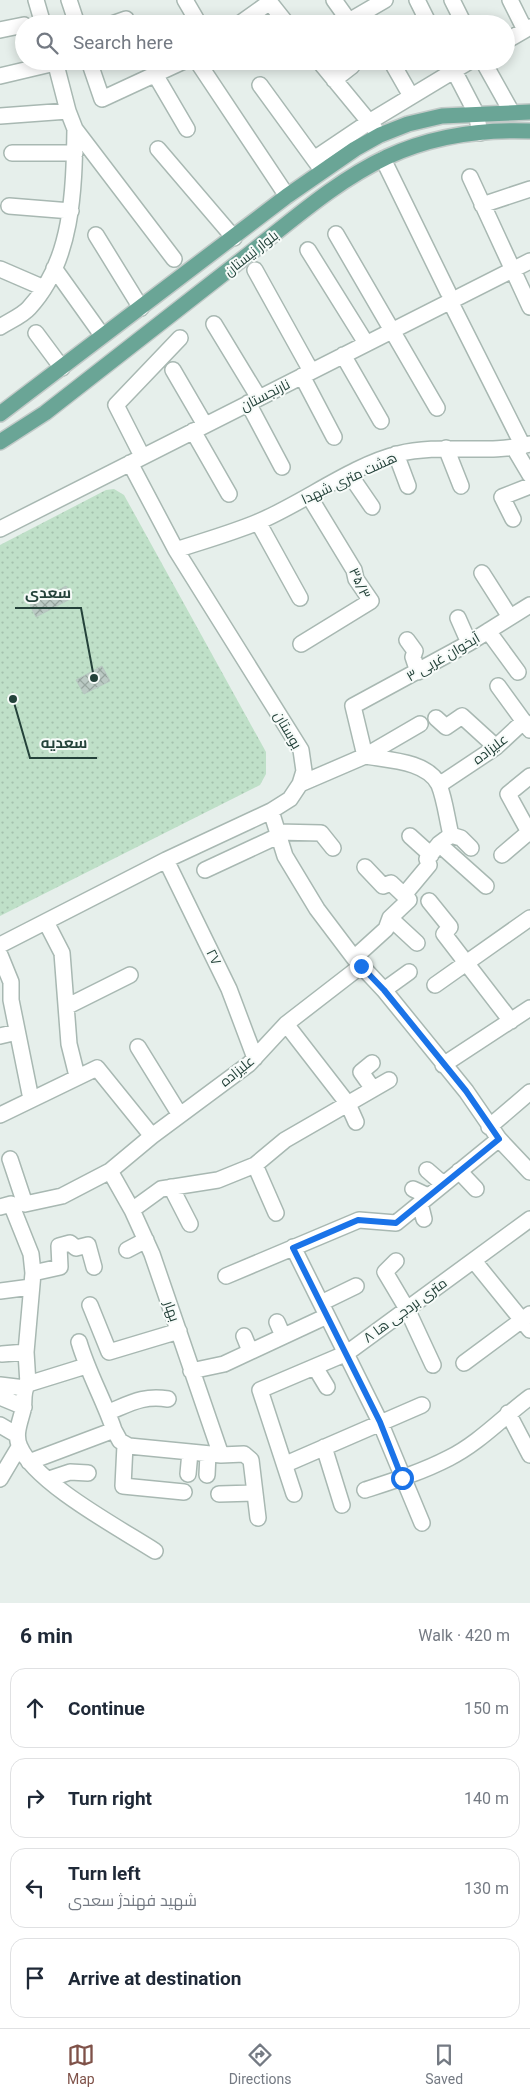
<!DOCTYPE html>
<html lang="en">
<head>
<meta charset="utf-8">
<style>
  :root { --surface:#fff; --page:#f6f6f7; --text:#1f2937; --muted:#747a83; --line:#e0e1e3; --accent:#7f5249 }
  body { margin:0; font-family:Roboto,Cairo,sans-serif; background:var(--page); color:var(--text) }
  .stop { position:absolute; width:15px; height:15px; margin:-11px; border:4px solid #1a73e8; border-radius:50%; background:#fff }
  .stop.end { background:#1a73e8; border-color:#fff; box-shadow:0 1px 5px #0008 }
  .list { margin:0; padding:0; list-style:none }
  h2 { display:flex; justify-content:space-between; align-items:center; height:65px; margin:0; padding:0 20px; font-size:21px }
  h2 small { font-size:16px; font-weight:400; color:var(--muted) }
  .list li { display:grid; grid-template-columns:32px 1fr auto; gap:15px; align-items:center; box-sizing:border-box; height:80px; margin:0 10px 10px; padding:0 10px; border:1px solid var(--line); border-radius:15px }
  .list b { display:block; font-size:19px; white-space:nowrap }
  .list p { margin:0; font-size:16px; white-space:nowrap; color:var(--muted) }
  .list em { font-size:16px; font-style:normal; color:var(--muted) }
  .icon { flex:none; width:28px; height:28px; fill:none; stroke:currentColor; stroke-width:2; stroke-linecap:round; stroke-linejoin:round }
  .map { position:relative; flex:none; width:530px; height:1603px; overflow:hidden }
  .search { position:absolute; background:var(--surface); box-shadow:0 2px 12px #0003; left:15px; right:15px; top:15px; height:55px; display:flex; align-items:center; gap:12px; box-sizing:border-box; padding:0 18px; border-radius:28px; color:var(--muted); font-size:19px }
  .sheet { height:425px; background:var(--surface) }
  nav { display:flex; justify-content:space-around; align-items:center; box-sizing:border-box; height:70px; border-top:1px solid var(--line); background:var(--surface); font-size:14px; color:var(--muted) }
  nav a { display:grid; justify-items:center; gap:2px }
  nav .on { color:var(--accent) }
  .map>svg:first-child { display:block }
</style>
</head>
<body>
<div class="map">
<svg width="530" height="1603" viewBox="0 0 530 1603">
  <defs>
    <pattern id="park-dots" width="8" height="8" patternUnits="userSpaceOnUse" patternTransform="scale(1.25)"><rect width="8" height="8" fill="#bfe0c8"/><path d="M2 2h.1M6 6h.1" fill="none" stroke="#a4c1ad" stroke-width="1.8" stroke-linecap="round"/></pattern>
    <pattern id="building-cross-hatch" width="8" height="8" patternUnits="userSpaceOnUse" patternTransform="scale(1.25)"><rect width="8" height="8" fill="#bbcac4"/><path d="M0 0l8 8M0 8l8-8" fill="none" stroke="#98a6a0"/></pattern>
  </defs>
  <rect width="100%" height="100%" fill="#e6efeb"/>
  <path fill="url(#park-dots)" d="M114,489L124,495L266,752V774L260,785L0,916V545L106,490Z"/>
  <path fill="url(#building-cross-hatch)" stroke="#b8c9c2" d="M66,586L72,598L36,617L30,605Z
    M102,666L110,681L84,694L76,680Z"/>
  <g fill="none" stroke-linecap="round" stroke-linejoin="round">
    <defs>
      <path id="minor" d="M36,0L43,24
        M69,0L77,24
        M185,0L199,24
        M268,0L287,24
        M334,0L349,21L385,0
        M417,0L429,24
        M452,0L464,24
        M510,0L525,30
        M112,24L126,19
        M239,24L270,2
        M0,30L24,25
        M506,41L530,27
        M55,61L68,111L75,129L174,259
        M89,61L102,99L184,61
        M197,61L287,196
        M319,61L375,129
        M391,61L411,96
        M449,61L476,113L480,133
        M483,61L511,111
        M0,76L55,63
        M156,76L187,129
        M334,80L352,66
        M260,85L319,166
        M0,116L68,111
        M158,149L234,238
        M12,153H75
        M314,159L369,122L470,61
        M383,159L448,292
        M470,177L530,307
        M482,205L530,189
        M9,206L71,211
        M336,234L437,408
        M96,235L141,308
        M308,250L366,343
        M54,268L99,331
        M0,269L44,288
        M255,270L311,371
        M450,301L523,446
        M214,324L259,398
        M0,327C9,321 22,316 29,308C73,261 74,189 75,129
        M36,333L62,368
        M343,355L381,421
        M173,370L205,425
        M302,376L334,437
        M248,403L282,467
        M193,431L229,494
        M446,448L461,486
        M514,448L530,475
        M396,454L408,486
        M142,456L116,405L180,338
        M350,475L372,507
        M513,519L502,497L530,486
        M258,522L300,598
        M0,529L530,261
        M176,550C203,541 232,533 258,522C303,503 353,465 398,454C442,443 487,455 530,444
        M482,573L510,617
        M458,618L469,643
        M488,631L518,672
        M407,640L415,651L413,657L418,672
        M301,644L371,601L356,579L354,570L309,496
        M498,686L530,730
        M436,718L446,727L462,716L496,747
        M530,776L508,794L530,834
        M300,784L365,756L420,724
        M439,785L496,747L524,721
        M271,811L285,856L317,909L354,958L384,990L466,1091L499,1139L530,1172
        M277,832L321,833L333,848
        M451,835L461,838L471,848
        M410,836L431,855
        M439,844L486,886
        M502,855L529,832
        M166,860L229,989L255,1058
        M205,870L278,836
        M404,895L429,865L427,859L439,844L451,835C447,819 445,800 439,785C428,761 388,760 365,756L353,706L469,643L530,605
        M429,901L450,927L444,934L511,1021
        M390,918L417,943
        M46,922L62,953L69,1044L77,1076
        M0,945L166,860L271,811L290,799L300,784L304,771L301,750L176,550L130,463
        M0,955L11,982V1000L31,1099
        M354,958L386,929L390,918L409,900L391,883L383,886L365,867
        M435,985L530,918
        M384,990L409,972
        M68,1006L130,975
        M286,1024L348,1104L356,1122
        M0,1036L17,1032
        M138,1047L180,1115
        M372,1063L361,1072L373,1089
        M443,1065L530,1008
        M0,1115L97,1068L152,1136
        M489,1127L530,1092
        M10,1159L25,1204L62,1196L110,1171L152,1136L249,1064L286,1024L361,966
        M255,1165L276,1213
        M427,1170L443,1184
        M110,1171L132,1210L152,1254L221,1455
        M459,1171L476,1189
        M171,1187L190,1224
        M413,1189L428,1196
        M420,1203L424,1219
        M0,1207L11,1204L31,1254L33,1273L26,1352L28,1384C22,1391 25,1402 23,1410C20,1422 14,1435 20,1447C35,1483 121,1529 155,1551
        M132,1210L161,1189L218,1180L255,1165L285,1140L389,1080
        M293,1247L380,1422L422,1523
        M127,1250L146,1240
        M396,1261L385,1272L407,1309L433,1365
        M474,1261L530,1330
        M33,1273L60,1267L59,1246L70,1243L76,1248L88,1245L94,1267
        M226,1276L359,1220L396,1223L499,1139
        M0,1291L31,1287
        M321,1303L356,1286
        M90,1305L109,1352L179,1331
        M277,1322L283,1336
        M244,1336L250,1351
        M79,1342C88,1373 104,1400 114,1430
        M2,1354L26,1352
        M464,1363L530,1314
        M315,1367L327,1387
        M191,1371L224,1364L327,1316
        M28,1384L86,1366
        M0,1385L25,1388
        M0,1397L24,1407
        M109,1412C131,1403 144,1395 168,1399
        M508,1413L530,1455
        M0,1425L17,1435
        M125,1445L123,1486L184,1492
        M324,1447L342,1505
        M29,1462L114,1430L120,1441L129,1446L221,1455L244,1454L251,1460L258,1518
        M286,1464L422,1405
        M188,1474L190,1452
        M207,1475L208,1454
        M0,1479L19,1447
        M49,1479L70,1472L88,1473
        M365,1490C393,1481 422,1472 449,1458C479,1443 503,1417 530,1397
        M219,1494L254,1493
        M294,1494L260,1390L347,1353L530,1219"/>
      <path id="major" d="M0,414L287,196L355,149L380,135L408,124L442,116L530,112
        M0,442L45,413C115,359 184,304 254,250C296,217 338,180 387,157C432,136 480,129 530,131"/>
    </defs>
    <use href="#minor" stroke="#a8b8b2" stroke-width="18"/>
    <use href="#major" stroke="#c2cac8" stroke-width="18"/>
    <use href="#minor" stroke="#fff" stroke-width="15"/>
    <use href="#major" stroke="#6aa596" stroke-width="15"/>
  </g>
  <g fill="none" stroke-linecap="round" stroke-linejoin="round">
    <path stroke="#1a73e8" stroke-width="6" d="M361,966L384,990L466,1091L499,1139L396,1223L358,1220L293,1248L380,1422L402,1478"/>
  </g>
  <g text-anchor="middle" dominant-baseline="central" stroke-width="4" stroke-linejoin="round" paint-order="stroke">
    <g font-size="14" fill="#24423a" stroke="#f7fbf9">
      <text transform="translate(251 253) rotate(-38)">بلوار نیستان</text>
      <text transform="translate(265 395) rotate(-27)">نارنجستان</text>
      <text transform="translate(349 478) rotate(-25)">هشت متری شهدا</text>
      <text transform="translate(360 583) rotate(65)">۳۵/۳</text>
      <text transform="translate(443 657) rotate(-30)">آبخوان غربی ۳</text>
      <text transform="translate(288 730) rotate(60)">بوستان</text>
      <text transform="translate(490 749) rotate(-37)">علیزاده</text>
      <text transform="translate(214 957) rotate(64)">۲۷</text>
      <text transform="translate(237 1071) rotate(-39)">علیزاده</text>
      <text transform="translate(405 1310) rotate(-36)">۸ متری بردجی ها</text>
      <text transform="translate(172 1311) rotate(71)">بهار</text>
    </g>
  </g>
  <path fill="none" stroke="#24423a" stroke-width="2" d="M94 678L81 608H15M13 699L30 758H97"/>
  <g fill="#24423a" stroke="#f7fbf9" stroke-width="2">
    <circle cx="94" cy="678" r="5"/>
    <circle cx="13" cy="699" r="5"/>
  </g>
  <g font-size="15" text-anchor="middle" font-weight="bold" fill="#24423a" stroke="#f7fbf9" stroke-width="4" stroke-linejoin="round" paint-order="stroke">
    <text x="48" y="598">سعدی</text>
    <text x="64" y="748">سعدیه</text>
  </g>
</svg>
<div class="stop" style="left:402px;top:1478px"></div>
<div class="stop end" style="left:361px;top:966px"></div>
<div class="search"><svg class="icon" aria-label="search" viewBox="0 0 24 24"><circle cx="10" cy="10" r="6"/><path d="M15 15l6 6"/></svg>Search here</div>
</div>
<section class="sheet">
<h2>6 min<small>Walk · 420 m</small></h2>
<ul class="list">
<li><svg class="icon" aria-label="ahead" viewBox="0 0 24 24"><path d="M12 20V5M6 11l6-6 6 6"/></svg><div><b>Continue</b></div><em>150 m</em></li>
<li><svg class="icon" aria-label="right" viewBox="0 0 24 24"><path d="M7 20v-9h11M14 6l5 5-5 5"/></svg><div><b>Turn right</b></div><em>140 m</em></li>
<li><svg class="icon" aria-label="left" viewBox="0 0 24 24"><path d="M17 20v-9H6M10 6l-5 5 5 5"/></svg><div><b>Turn left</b><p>شهید فهندژ سعدی</p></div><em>130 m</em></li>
<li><svg class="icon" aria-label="arrive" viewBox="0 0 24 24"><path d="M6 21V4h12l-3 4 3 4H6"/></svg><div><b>Arrive at destination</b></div></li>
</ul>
</section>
<nav>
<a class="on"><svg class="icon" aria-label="map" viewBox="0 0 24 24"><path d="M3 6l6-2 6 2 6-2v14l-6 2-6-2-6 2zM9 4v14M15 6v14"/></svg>Map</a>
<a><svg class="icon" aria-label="directions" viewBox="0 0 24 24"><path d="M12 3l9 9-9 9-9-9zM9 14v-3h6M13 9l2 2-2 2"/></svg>Directions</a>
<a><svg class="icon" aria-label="saved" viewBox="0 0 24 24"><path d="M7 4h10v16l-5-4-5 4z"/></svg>Saved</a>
</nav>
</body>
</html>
